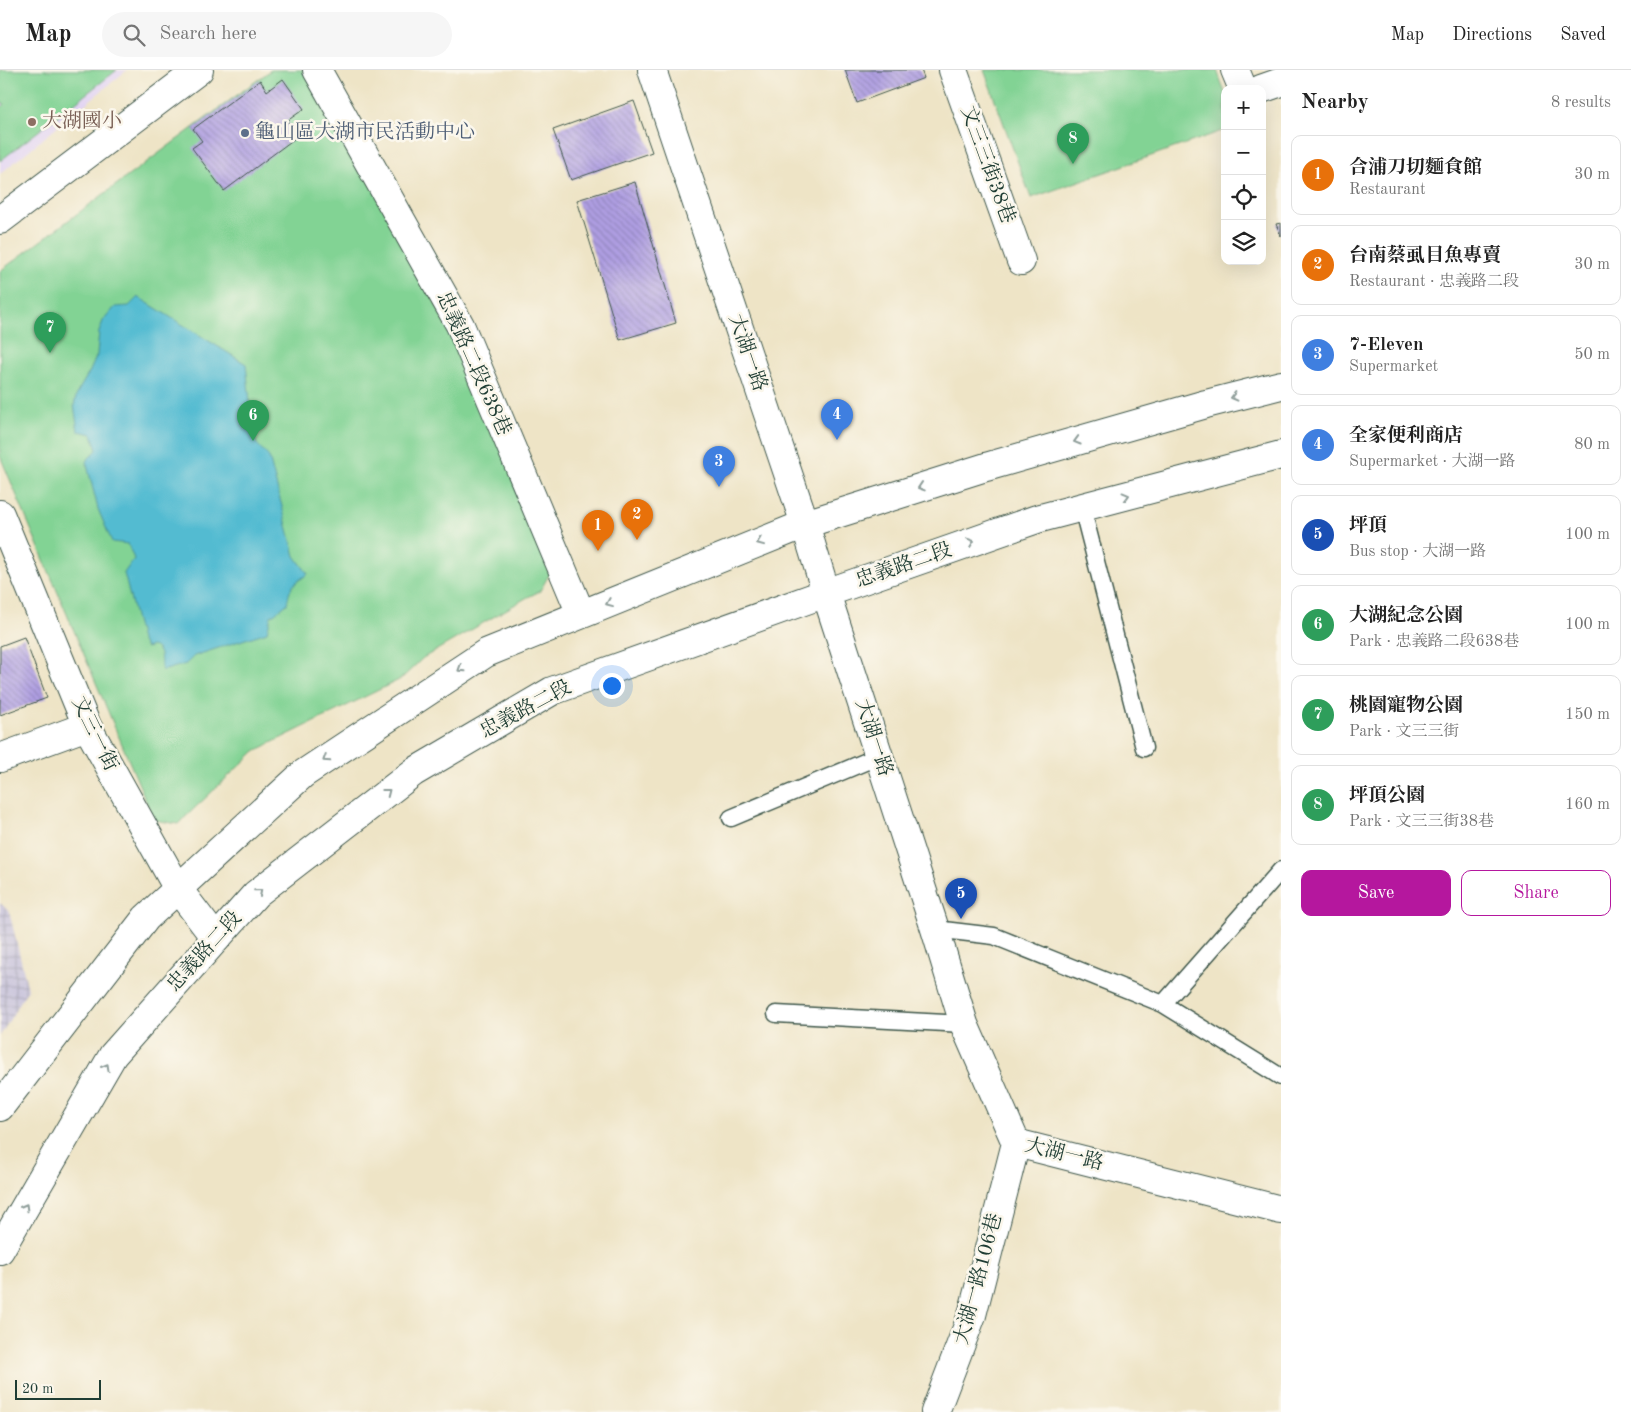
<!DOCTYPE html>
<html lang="en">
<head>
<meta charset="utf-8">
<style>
  :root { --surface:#fff; --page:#f6f6f6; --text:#222; --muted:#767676; --line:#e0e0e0; --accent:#b5179e }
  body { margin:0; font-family:"Old Standard TT","Noto Serif TC",serif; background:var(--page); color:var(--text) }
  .controls { position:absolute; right:15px; top:15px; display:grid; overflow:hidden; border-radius:10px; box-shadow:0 5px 20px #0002 }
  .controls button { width:45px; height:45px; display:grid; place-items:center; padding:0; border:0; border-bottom:1px solid var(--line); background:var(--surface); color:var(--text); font:25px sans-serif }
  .scale { position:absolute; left:15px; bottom:12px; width:86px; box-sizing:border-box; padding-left:5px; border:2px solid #1f3d34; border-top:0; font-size:14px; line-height:18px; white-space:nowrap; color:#1f3d34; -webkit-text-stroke:4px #fbf7ec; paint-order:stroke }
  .you { position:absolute; left:611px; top:615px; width:18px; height:18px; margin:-12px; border:4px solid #fff; border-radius:50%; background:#1a73e8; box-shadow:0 0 0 8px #1a73e833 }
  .badge { display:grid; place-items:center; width:32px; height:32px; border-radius:50%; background:var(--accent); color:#fff; font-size:16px; font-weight:700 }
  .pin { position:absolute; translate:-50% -41px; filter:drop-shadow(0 1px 2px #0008) }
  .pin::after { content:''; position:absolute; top:26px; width:18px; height:15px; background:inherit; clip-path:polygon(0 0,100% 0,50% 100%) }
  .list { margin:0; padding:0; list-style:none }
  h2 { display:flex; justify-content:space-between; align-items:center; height:65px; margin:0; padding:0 20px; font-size:21px }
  h2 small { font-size:16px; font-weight:400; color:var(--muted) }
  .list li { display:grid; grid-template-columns:32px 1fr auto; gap:15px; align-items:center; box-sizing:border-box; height:80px; margin:0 10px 10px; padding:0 10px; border:1px solid var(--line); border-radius:10px }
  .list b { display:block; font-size:19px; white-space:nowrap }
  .list p { margin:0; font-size:16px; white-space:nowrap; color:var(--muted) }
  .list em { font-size:16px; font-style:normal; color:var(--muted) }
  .actions { display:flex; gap:10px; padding:15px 20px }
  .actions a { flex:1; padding:11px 0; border:1px solid var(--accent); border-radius:10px; text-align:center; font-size:18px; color:var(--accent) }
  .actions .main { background:var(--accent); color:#fff }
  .icon { flex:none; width:28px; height:28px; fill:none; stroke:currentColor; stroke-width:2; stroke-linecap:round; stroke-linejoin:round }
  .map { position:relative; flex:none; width:1281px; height:1342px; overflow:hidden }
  header { display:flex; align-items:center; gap:30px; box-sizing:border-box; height:70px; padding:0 25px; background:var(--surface); border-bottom:1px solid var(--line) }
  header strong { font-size:24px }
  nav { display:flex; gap:28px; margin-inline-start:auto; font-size:18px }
  .search { width:350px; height:45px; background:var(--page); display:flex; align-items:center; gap:12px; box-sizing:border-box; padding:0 18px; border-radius:28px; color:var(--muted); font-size:19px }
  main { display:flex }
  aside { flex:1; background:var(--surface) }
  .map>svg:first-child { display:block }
</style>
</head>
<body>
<header>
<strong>Map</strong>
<div class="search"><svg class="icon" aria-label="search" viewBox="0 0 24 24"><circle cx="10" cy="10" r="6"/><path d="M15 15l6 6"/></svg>Search here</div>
<nav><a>Map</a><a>Directions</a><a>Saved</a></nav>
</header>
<main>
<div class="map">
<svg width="1281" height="1342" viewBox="0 0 1281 1342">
  <defs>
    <pattern id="industrial-grid" width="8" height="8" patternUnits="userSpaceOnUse" patternTransform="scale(1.25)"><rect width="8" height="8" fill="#c5c0da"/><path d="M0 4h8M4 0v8" fill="none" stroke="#9f9db2"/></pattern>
    <pattern id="building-back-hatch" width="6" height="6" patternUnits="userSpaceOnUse" patternTransform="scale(1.25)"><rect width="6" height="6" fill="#af9ee2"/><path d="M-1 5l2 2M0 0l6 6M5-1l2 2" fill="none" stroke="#8e82b8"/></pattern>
  </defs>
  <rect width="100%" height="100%" fill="#fbf7ec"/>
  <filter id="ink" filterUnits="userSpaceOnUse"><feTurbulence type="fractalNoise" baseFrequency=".02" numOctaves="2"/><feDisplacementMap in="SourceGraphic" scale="10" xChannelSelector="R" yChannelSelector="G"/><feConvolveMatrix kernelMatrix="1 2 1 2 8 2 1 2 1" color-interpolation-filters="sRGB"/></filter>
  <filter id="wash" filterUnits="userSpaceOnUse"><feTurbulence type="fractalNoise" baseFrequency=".0096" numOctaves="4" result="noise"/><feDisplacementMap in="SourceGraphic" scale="20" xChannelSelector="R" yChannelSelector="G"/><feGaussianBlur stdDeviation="1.12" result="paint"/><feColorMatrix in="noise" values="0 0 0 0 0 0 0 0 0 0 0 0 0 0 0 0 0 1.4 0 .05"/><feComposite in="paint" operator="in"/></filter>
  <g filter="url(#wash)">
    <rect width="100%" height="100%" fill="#eee4c6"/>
    <path fill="#e2d4f3" d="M0,0H127L0,104Z"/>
    <path fill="url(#industrial-grid)" d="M0,833L9,841L28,919L0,966Z"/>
    <path fill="#82d394" stroke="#508864" d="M0,0H117L0,91V38L5,34L0,32Z
      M271,0H312L501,357L550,503L540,521L526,528L423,588L401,609L255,681L178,754L154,750L0,386V201Z
      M984,0H1217L1225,23V60L1031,128Z"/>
    <path fill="#53bbd1" stroke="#397c82" d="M138,227L246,294L253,361L256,373L269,387L295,486L308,504C293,514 290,516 287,534L271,546L267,562L194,586L186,594L162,601C159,592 164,580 152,576L146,578L141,570L124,503L134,489L128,474L112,472L98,439L86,391L97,380L92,364L78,361L74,335L77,323L90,301L97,285L99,262L103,251L115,237L129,236Z"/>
    <g id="blocks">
      <path fill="url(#building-back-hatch)" d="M845,0H921L924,8L857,33Z
        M283,9L304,39L287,51L298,66L224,121L192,78L202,71L193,59L260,10L267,21Z
        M634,31L652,82L571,110L553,60Z
        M635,112L676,253L620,270L577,130Z
        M1281,153V166L1276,154Z
        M24,567L47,628L0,645V576Z"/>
    </g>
  </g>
  <g filter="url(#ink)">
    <use href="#blocks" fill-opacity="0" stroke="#3e564a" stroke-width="1"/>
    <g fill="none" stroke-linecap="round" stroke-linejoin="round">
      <defs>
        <path id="service" d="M1082,437L1144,678
          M731,748L879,686
          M935,859L994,866L1163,934L1281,1007
          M1163,934L1281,800
          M776,944L964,954"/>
        <path id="minor" d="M317,0L460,255L581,544
          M652,0L805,454L826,523
          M953,0L1021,191
          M1235,0L1243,19
          M1261,19L1281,12
          M0,150L199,0
          M0,444L87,656L178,819L216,869
          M0,688L87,656
          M1016,1073L1281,1140"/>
        <path id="tertiary" d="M826,523L935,859L964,954L1016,1073L972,1245L935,1342
          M0,1037L146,848L303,704L486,583L805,454L986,397L1206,334L1281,315
          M0,1180L113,985L256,824L414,702L552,621L826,523L1037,449L1281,385"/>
      </defs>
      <use href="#service" stroke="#3e564a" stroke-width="19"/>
      <use href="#minor" stroke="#3e564a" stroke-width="30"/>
      <use href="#tertiary" stroke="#3e564a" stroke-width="30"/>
      <use href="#service" stroke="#fff" stroke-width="16"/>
      <use href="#minor" stroke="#fff" stroke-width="28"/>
      <use href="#tertiary" stroke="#fff" stroke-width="28"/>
    </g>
    <defs><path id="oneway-chevron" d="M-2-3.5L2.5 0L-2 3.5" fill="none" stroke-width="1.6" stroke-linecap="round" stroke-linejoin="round" transform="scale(1.25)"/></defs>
    <g stroke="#8f9e9a">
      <use href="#oneway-chevron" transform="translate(1234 327) rotate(166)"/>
      <use href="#oneway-chevron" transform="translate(1077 371) rotate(164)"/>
      <use href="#oneway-chevron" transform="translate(921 417) rotate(162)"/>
      <use href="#oneway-chevron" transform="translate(1126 426) rotate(-15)"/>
      <use href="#oneway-chevron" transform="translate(760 472) rotate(158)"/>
      <use href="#oneway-chevron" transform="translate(971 472) rotate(-19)"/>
      <use href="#oneway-chevron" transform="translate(609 533) rotate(158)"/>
      <use href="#oneway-chevron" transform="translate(461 599) rotate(147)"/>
      <use href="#oneway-chevron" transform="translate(326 689) rotate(147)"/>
      <use href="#oneway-chevron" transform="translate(387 722) rotate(-38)"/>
      <use href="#oneway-chevron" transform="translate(259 822) rotate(-41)"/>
      <use href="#oneway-chevron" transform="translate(106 997) rotate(-60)"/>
      <use href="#oneway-chevron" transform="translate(25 1137) rotate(-60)"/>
    </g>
  </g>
  <circle fill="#8d6e63" stroke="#fbf7ec" stroke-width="2" cx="32" cy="52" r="5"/>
  <circle fill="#5c6f8a" stroke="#fbf7ec" stroke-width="2" cx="245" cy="63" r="5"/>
  <g text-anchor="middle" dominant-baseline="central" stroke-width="5" stroke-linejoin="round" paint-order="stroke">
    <g font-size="20" fill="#785e54" stroke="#fbf7ec" text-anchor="start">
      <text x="42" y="52">大湖國小</text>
    </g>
    <g font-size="20" fill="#4e5e75" stroke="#fbf7ec" text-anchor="start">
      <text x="255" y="63">龜山區大湖市民活動中心</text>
    </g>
    <g font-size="20" fill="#1f3d34" stroke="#fbf7ec">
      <text transform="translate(987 95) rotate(70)">文三三街38巷</text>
      <text transform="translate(747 283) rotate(71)">大湖一路</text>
      <text transform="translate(473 294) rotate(66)">忠義路二段638巷</text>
      <text transform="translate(904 496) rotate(-19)">忠義路二段</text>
      <text transform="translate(526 640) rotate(-28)">忠義路二段</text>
      <text transform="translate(94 664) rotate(64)">文三一街</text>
      <text transform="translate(873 668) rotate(72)">大湖一路</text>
      <text transform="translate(205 882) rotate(-48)">忠義路二段</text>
      <text transform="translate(1064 1085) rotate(14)">大湖一路</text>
      <text transform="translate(979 1209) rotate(-75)">大湖一路106巷</text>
    </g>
  </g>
</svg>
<div class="controls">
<button>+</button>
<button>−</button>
<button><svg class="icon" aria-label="locate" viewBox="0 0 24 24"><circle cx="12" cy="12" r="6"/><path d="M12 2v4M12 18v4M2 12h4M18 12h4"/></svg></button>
<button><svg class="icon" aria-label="layers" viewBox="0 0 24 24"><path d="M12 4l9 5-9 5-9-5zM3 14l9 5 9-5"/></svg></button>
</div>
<div class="scale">20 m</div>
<div class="you"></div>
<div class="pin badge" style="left:598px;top:481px;background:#e8710a">1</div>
<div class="pin badge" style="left:637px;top:470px;background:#e8710a">2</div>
<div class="pin badge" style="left:719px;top:417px;background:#3f7fe0">3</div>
<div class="pin badge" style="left:837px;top:370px;background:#3f7fe0">4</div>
<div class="pin badge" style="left:961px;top:849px;background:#1a4fb4">5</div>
<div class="pin badge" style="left:253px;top:371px;background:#2e9e5b">6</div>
<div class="pin badge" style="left:50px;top:283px;background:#2e9e5b">7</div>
<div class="pin badge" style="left:1073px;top:94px;background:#2e9e5b">8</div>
</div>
<aside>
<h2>Nearby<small>8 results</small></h2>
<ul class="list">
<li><span class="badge" style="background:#e8710a">1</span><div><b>合浦刀切麵食館</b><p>Restaurant</p></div><em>30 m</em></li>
<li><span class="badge" style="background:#e8710a">2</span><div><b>台南蔡虱目魚專賣</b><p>Restaurant · 忠義路二段</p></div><em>30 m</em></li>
<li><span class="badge" style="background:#3f7fe0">3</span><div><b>7-Eleven</b><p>Supermarket</p></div><em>50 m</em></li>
<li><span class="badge" style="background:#3f7fe0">4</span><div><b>全家便利商店</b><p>Supermarket · 大湖一路</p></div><em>80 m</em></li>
<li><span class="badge" style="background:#1a4fb4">5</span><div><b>坪頂</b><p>Bus stop · 大湖一路</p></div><em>100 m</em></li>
<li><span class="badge" style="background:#2e9e5b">6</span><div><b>大湖紀念公園</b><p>Park · 忠義路二段638巷</p></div><em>100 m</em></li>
<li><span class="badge" style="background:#2e9e5b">7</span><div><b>桃園寵物公園</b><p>Park · 文三三街</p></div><em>150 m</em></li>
<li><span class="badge" style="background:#2e9e5b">8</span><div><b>坪頂公園</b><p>Park · 文三三街38巷</p></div><em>160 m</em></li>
</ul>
<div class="actions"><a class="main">Save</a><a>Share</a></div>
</aside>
</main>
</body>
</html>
